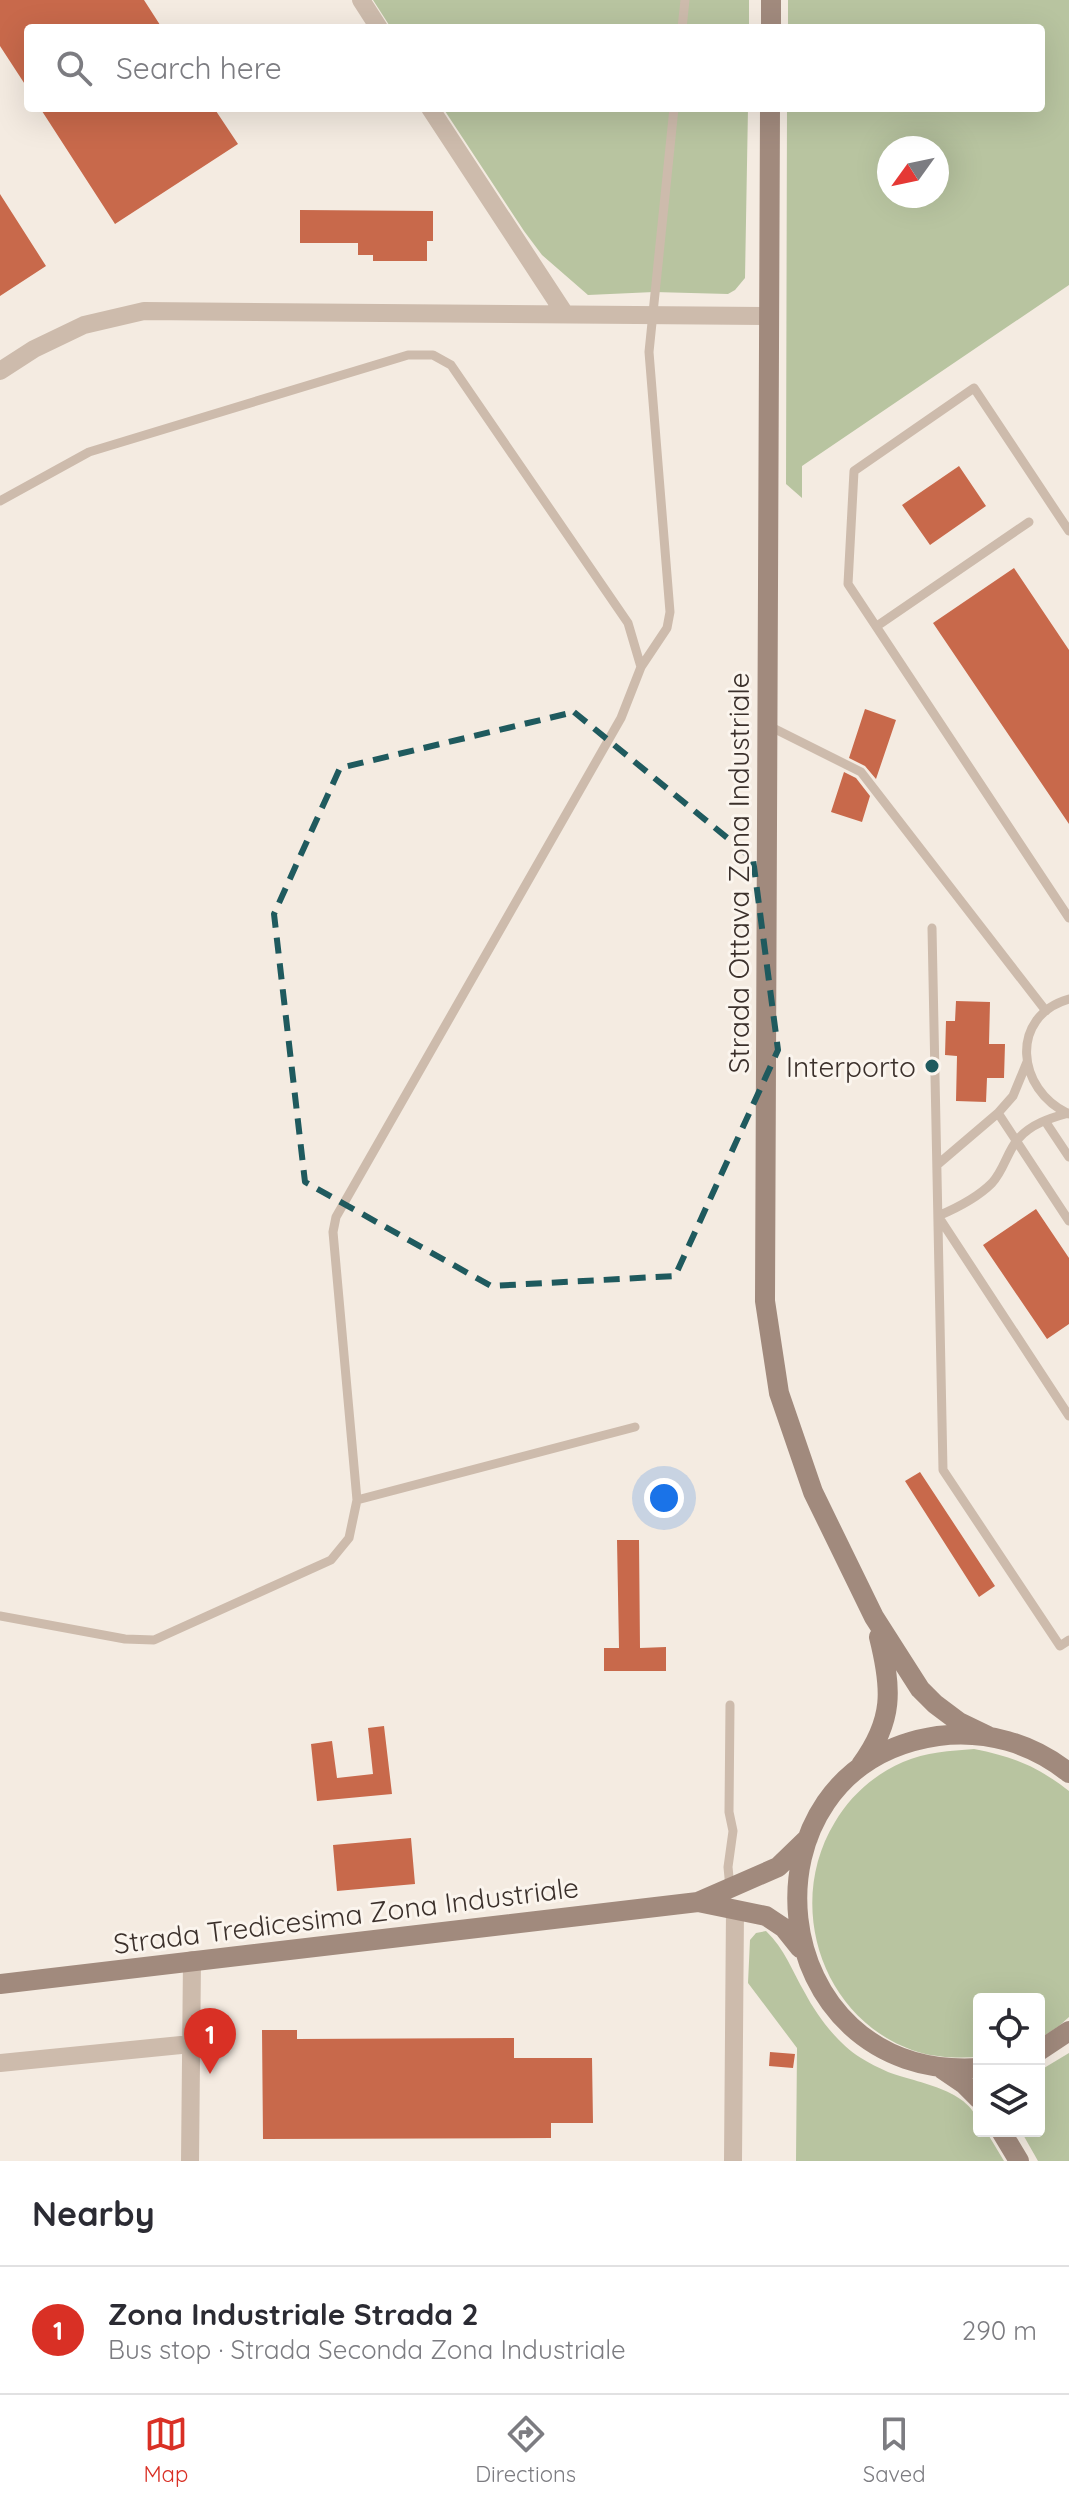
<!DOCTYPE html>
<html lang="en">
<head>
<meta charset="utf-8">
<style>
  :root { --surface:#fff; --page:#f7f7f7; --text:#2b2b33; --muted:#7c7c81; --line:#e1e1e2; --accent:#d93025 }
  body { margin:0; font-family:Quicksand,sans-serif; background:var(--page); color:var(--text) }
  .controls { position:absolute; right:24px; bottom:24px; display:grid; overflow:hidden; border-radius:8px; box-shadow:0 8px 32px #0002 }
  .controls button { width:72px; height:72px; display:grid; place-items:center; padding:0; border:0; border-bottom:2px solid var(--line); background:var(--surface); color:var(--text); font:40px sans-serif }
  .compass { position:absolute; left:877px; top:136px; width:72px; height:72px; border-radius:50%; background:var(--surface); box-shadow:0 8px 32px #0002; rotate:237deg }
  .you { position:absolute; left:664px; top:1498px; width:28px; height:28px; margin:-20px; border:6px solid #fff; border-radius:50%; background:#1a73e8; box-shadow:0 0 0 12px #1a73e833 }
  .badge { display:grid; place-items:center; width:52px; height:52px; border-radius:50%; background:var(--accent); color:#fff; font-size:26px; font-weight:700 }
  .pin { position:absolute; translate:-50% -66px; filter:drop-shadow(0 2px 4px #0008) }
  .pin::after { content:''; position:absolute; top:42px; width:28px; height:24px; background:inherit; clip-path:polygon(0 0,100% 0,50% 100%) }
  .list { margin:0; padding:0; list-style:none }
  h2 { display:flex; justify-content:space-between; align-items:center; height:104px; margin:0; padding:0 32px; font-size:34px }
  h2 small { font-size:26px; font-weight:400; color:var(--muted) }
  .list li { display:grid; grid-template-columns:52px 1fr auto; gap:24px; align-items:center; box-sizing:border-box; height:128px; padding:0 32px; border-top:2px solid var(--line) }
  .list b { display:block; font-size:30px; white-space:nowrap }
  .list p { margin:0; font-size:26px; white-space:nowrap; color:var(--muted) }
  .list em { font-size:26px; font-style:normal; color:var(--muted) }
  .icon { flex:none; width:44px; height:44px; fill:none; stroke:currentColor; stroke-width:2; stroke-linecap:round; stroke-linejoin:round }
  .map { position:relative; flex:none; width:1069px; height:2161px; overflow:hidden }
  .search { position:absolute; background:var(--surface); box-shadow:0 8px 32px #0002; left:24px; right:24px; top:24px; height:88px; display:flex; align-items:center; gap:20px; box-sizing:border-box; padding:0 28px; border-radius:8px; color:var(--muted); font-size:30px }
  .sheet { height:232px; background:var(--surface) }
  nav { display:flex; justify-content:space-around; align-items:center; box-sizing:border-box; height:112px; border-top:2px solid var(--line); background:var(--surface); font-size:22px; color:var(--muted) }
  nav a { display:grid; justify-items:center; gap:4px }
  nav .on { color:var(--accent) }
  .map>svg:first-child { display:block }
</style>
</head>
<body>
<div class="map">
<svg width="1069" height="2161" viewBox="0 0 1069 2161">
  <rect width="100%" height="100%" fill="#f4ebe1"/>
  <path fill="#b8c4a0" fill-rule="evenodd" d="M373,0H749V28H391Z
    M788,0H1069V285L802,466V498L786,484L787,108H1041V28H788ZM889,148H937V196H889Z
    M443,108H748L745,278L735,290L728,294L654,292L588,295L542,255L524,231Z
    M974,1749C1014,1757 1037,1766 1069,1791V2017L1059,2026L1039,2039V1999H979V2057C959,2058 938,2058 918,2052C822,2022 784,1905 835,1822C850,1796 875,1774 903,1762C926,1752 950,1751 974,1749Z
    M766,1931C785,1949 792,1971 805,1993C817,2016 838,2044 861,2058C869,2063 879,2068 888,2072C916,2083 979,2090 979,2131H986L1004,2161H796L797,2048L748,1983L750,1940L756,1933Z
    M1069,2053V2161H1038L1021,2131H1039V2071Z"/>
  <path fill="#c8694b" d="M0,0H144L162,28H28V89L0,46Z
    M40,108H214L238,144L115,224Z
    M0,194L46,266L0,296Z
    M300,210L433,211V241H427V261H373V255H358V243H300Z
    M959,466L986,506L930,545L902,505Z
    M1014,568L1069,650V824L933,623Z
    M865,709L896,720L876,779L865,766L849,758Z
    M844,772L856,778L870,796L862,822L831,812Z
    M956,1001L990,1002L989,1044H1005L1004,1078H987L986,1102L956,1101L957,1056L945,1055L946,1021H955Z
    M1036,1209L1069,1258V1324L1047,1339L983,1245Z
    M920,1472L995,1586L979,1597L905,1481Z
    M617,1540H639L640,1648L666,1647V1671H604V1648H619Z
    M384,1726L392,1794L317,1801L311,1744L332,1741L337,1778L373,1774L368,1728Z
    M411,1838L415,1884L337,1891L333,1845Z
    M262,2030H297V2039L514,2038V2058H592L593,2123H551V2138L263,2139Z
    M770,2052L795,2054L793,2068L769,2066Z"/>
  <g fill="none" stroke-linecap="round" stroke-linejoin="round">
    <path stroke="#cdbbac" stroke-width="9" d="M682,28L685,0
      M0,501L89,452L408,355H433L451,365L628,623L641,667L667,628L670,612L649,352L674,108
      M1069,531L974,388L854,471L848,584L1069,918
      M877,626L1029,522
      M769,726L861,772L1046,1011
      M932,928L943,1470L1060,1646L1069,1640
      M1069,999C1009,1016 1016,1090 1069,1114
      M998,1113L1069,1221
      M1045,1121L1069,1157
      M937,1165L998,1113L1013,1096L1027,1062
      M938,1216L1069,1416
      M938,1216C957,1208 977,1198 992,1183C1004,1170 1007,1152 1018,1139C1031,1124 1050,1118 1068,1113
      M357,1500L635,1427
      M0,1616L125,1639L154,1640L331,1560L349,1538L357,1500L333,1232L336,1217L621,718L641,667
      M730,1705L729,1812L733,1831L728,1867L730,1888"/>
    <path stroke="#cdbbac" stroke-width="18" d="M361,0L379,28
      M430,108L565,314
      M0,371L34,349L84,325L144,311L769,316
      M0,2063L191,2044
      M190,2161L192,1960
      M733,2161L735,1910"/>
    <path stroke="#a18a7d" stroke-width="20" d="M771,28V0
      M770,108L765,1301L779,1393L813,1492L874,1617L920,1689L935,1704L959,1722L988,1736
      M861,1765C894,1720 892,1689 879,1637
      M698,1902L766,1916L784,1928L800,1948
      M0,1984L698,1902L778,1867L808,1838
      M1039,2051L1069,2031
      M979,2068C760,2082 730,1766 938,1736C986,1730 1032,1743 1069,1773
      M942,2069L964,2084L979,2099
      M1001,2131L1019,2161"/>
  </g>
  <path fill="none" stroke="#1f5a5e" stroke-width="6" stroke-dasharray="16 10" stroke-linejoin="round" d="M574,712L753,859L778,1050L675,1276L491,1286L305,1182L274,914L340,768Z"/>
  <circle fill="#1f5a5e" stroke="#fbf5ee" stroke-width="3" cx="932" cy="1066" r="8"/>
  <g text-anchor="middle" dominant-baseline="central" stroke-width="6" stroke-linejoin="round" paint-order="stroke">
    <g font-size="28" fill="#3b302b" stroke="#fbf5ee">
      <text transform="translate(738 873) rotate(-90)">Strada Ottava Zona Industriale</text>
      <text transform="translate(346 1915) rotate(-7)">Strada Tredicesima Zona Industriale</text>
    </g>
    <g font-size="28" fill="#3b302b" stroke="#fbf5ee" text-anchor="end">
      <text x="916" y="1066">Interporto</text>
    </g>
  </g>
</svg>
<div class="controls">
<button><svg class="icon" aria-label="locate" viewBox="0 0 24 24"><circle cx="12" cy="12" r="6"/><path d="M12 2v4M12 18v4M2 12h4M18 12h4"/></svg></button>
<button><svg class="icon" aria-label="layers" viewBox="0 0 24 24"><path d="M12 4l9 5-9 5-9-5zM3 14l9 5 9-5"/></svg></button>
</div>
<svg class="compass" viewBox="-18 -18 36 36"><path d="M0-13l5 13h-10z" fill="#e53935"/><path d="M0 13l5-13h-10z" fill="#7c7c81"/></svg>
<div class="you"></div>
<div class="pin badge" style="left:210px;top:2074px">1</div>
<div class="search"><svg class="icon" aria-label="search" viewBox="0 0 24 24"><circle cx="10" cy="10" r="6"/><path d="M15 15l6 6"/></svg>Search here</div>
</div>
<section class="sheet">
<h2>Nearby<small></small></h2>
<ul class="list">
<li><span class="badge">1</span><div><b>Zona Industriale Strada 2</b><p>Bus stop · Strada Seconda Zona Industriale</p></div><em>290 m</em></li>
</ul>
</section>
<nav>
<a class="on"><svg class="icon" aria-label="map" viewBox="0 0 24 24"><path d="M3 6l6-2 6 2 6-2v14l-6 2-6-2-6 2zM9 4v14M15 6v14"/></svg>Map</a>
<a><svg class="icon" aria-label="directions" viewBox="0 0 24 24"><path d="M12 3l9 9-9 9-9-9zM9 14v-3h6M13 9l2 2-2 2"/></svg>Directions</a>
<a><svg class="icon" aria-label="saved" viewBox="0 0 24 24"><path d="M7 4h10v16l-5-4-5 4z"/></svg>Saved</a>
</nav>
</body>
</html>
